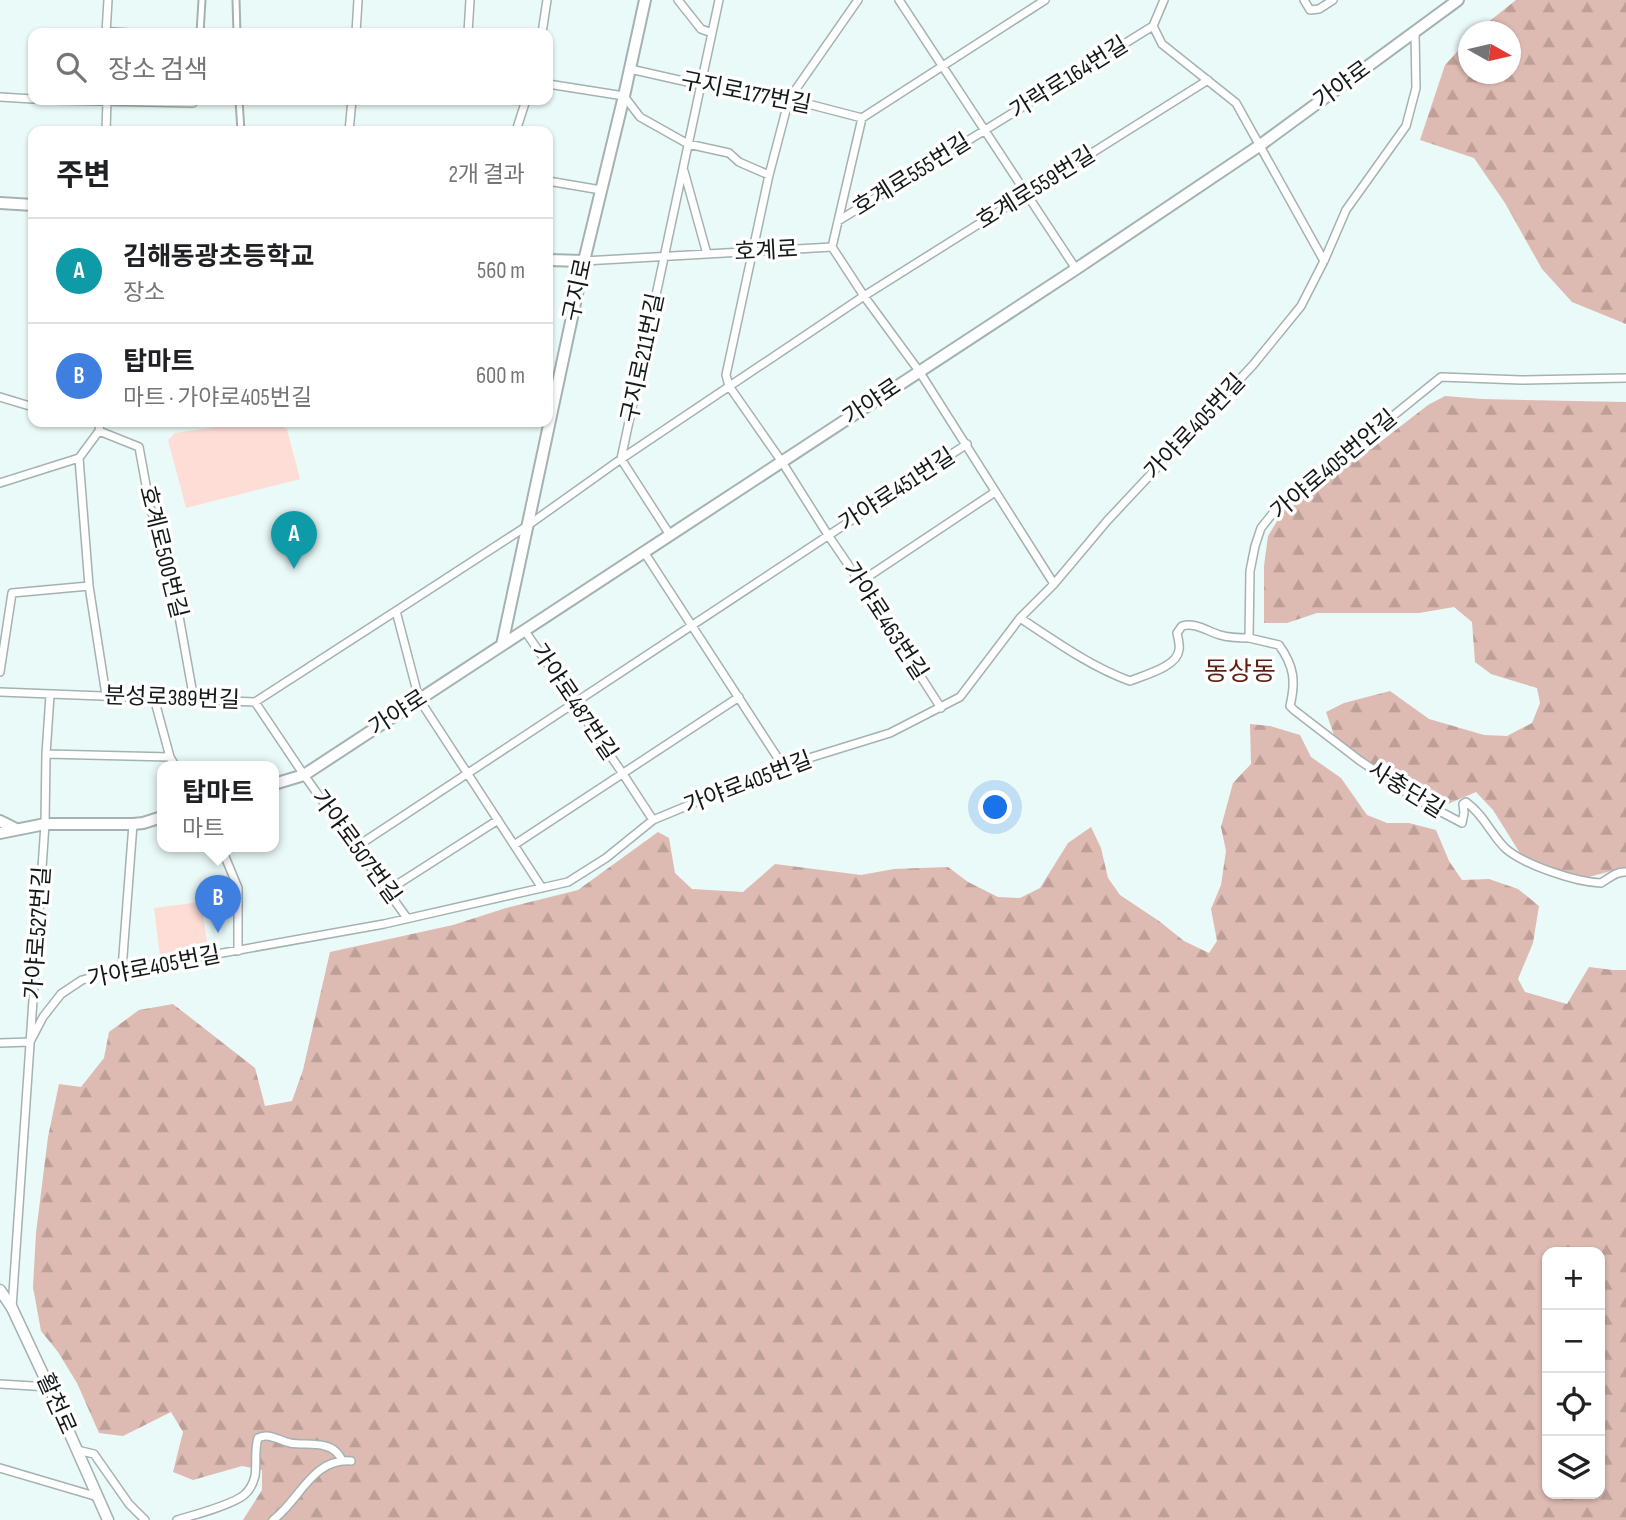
<!DOCTYPE html>
<html lang="ko">
<head>
<meta charset="utf-8">
<style>
  :root { --surface:#fff; --page:#f2f2f2; --text:#202124; --muted:#757577; --line:#e0e0e0; --accent:#c43a1e }
  body { margin:0; font-family:"Sofia Sans Condensed","Noto Sans KR",sans-serif; background:var(--page); color:var(--text) }
  .controls { position:absolute; right:21px; bottom:21px; display:grid; overflow:hidden; border-radius:14px; box-shadow:0 2px 5px #0004 }
  .controls button { width:63px; height:63px; display:grid; place-items:center; padding:0; border:0; border-bottom:2px solid var(--line); background:var(--surface); color:var(--text); font:35px sans-serif }
  .compass { position:absolute; left:1458px; top:21px; width:63px; height:63px; border-radius:50%; background:var(--surface); box-shadow:0 2px 5px #0004; rotate:98deg }
  .you { position:absolute; left:996px; top:808px; width:24px; height:24px; margin:-18px; border:5px solid #fff; border-radius:50%; background:#1a73e8; box-shadow:0 0 0 10px #1a73e833 }
  .badge { display:grid; place-items:center; width:46px; height:46px; border-radius:50%; background:var(--accent); color:#fff; font-size:23px; font-weight:700 }
  .pin { position:absolute; translate:-50% -58px; filter:drop-shadow(0 2px 4px #0008) }
  .pin::after { content:''; position:absolute; top:37px; width:24px; height:21px; background:inherit; clip-path:polygon(0 0,100% 0,50% 100%) }
  .popup { position:absolute; left:157px; top:761px; width:122px; height:91px; box-sizing:border-box; display:grid; place-content:center; border-radius:14px; background:var(--surface); filter:drop-shadow(0 2px 5px #0005); font-size:23px; white-space:nowrap; color:var(--muted) }
  .popup b { font-size:26px; color:var(--text) }
  .popup::after { content:''; position:absolute; left:50%; top:100%; margin-left:-14px; border:14px solid transparent; border-top-color:var(--surface) }
  .list { margin:0; padding:0; list-style:none }
  h2 { display:flex; justify-content:space-between; align-items:center; height:91px; margin:0; padding:0 28px; font-size:30px }
  h2 small { font-size:23px; font-weight:400; color:var(--muted) }
  .list li { display:grid; grid-template-columns:46px 1fr auto; gap:21px; align-items:center; box-sizing:border-box; height:105px; padding:0 28px; border-top:2px solid var(--line) }
  .list b { display:block; font-size:26px; white-space:nowrap }
  .list p { margin:0; font-size:23px; white-space:nowrap; color:var(--muted) }
  .list em { font-size:23px; font-style:normal; color:var(--muted) }
  .icon { flex:none; width:38px; height:38px; fill:none; stroke:currentColor; stroke-width:2; stroke-linecap:round; stroke-linejoin:round }
  .map { position:relative; flex:none; width:1626px; height:1520px; overflow:hidden }
  .search { position:absolute; background:var(--surface); box-shadow:0 2px 5px #0004; left:28px; top:28px; width:525px; height:77px; display:flex; align-items:center; gap:18px; box-sizing:border-box; padding:0 24px; border-radius:14px; color:var(--muted); font-size:26px }
  .panel { position:absolute; background:var(--surface); box-shadow:0 2px 5px #0004; left:28px; top:126px; width:525px; height:301px; border-radius:14px }
  .map>svg:first-child { display:block }
</style>
</head>
<body>
<div class="map">
<svg width="1626" height="1520" viewBox="0 0 1626 1520">
  <defs>
    <pattern id="forest-firs" width="22" height="20" patternUnits="userSpaceOnUse" patternTransform="scale(1.75)"><rect width="22" height="20" fill="#ddbab2"/><path d="M5 1l3.5 6h-7zM16 11l3.5 6h-7z" fill="#bd9f98"/></pattern>
  </defs>
  <rect width="100%" height="100%" fill="#eafaf8"/>
  <path fill="url(#forest-firs)" fill-rule="evenodd" d="M1516,0H1626V324L1572,302L1542,269L1505,203L1474,158L1420,140L1445,65L1468,40V74H1510V32L1477,31Z
    M1445,396L1482,399L1626,402V867L1585,878L1558,873L1525,861L1493,810L1476,792L1436,809L1367,763L1334,735L1326,712L1344,703L1390,691L1429,719L1484,735L1507,736L1532,723L1540,703L1537,688L1491,674L1475,662L1472,622L1454,607L1419,613H1317L1287,623H1264V566L1268,536L1285,508L1379,443L1428,405Z
    M1250,724L1270,726L1300,735L1311,757L1341,778L1367,815L1387,823H1409L1436,830L1449,861L1462,880L1489,879L1518,889L1539,906L1533,943L1518,979L1525,992L1567,1004L1589,967L1613,970H1626V1520H243L262,1490V1470L242,1466L193,1480L173,1472L183,1432L171,1412L123,1436L99,1433L77,1383L58,1352L41,1331L33,1287L36,1233L48,1137L59,1084L81,1087L104,1058L109,1032L139,1010L173,1004L255,1068L265,1106L292,1101L303,1070L330,952L453,925L506,908L578,890L658,832L669,838L675,873L692,889L743,892L775,864L861,875L894,869L948,867L968,882L998,897L1020,898L1040,888L1068,843L1091,827L1101,848L1108,878L1120,895L1159,921L1184,941L1209,953L1217,941L1211,909L1221,885L1226,851L1221,827L1233,783L1251,764ZM1547,1252H1600V1494H1547Z"/>
  <path fill="#fdddd5" d="M251,422H273L287,429L300,479L186,508L168,440L175,433Z
    M201,902L209,955L161,964L154,908Z"/>
  <g fill="none" stroke-linecap="round" stroke-linejoin="round">
    <defs>
      <path id="pedestrian" d="M236,0L237,33
        M106,31L137,33
        M200,33L202,0
        M239,100L241,131"/>
      <path id="minor" d="M678,0L701,29L712,33
        M858,0L789,99L769,175L726,375L729,386L782,462L828,535L860,582L941,708
        M899,0L1076,269
        M1164,0L1153,26L1162,44L1236,103L1324,261
        M1304,0L1310,10L1319,9L1333,0
        M106,33L108,0
        M356,33L358,0
        M468,33L470,0
        M542,33L547,0
        M630,69L701,85L789,99L862,118
        M548,84L624,96L640,117L688,144L729,153L739,162L769,175
        M0,97L33,99
        M56,100L193,103
        M106,131L107,100
        M349,131L352,100
        M516,131L526,100
        M684,171L707,254
        M548,181L601,190
        M838,221L1153,26
        M832,247L862,118L1045,0
        M584,261L832,247L864,296L919,371L1054,584
        M0,397L33,407
        M100,422L99,431L79,458L89,586L106,695
        M99,431L139,447L150,507L170,566L194,700
        M0,483L79,458
        M670,535L621,459L719,0
        M644,552L783,766
        M860,582L995,492
        M1020,618C1055,641 1091,667 1130,681C1144,675 1177,667 1179,650C1180,645 1178,638 1177,633L1182,626C1195,622 1207,631 1220,635C1230,638 1239,638 1249,638L1250,571L1255,546L1261,528L1273,513L1297,490L1330,467L1441,377L1521,380L1626,378
        M525,631L623,774L653,820
        M1249,638L1279,645C1294,666 1296,681 1290,706L1294,710L1359,760L1392,782L1411,796L1462,823L1464,813L1463,804L1466,802C1483,814 1491,834 1505,848C1524,865 1576,882 1601,883C1609,878 1617,871 1626,872
        M0,672L12,593L89,586
        M0,692L255,702L304,775L407,918
        M154,698L170,757L176,767
        M255,702L396,611
        M46,754L170,757
        M514,845L739,697
        M221,847L238,888V951
        M356,847L967,444
        M542,888L419,699L396,611L527,526L621,459L864,296L1208,80
        M387,891L498,820
        M122,969L133,824
        M30,1042L43,1017L61,994L82,980L122,969L161,964L384,924L568,882L606,858L653,820L783,766L890,733L960,697L1020,618L1054,584L1107,521L1253,365L1301,306L1324,261L1346,210L1406,126L1416,88L1415,33
        M0,1043L30,1042
        M12,1308L45,824L46,754L50,695
        M0,1384L49,1387
        M77,1450L94,1454L129,1504L145,1520
        M0,1468L98,1497
        M177,1520C194,1515 232,1505 244,1495C250,1490 253,1484 255,1476C257,1463 254,1451 258,1438C268,1432 280,1441 290,1443C302,1445 314,1443 325,1446C334,1448 338,1453 342,1460
        M273,1520C300,1500 312,1458 351,1461"/>
      <path id="tertiary" d="M0,1290L12,1308L49,1387L108,1520"/>
      <path id="secondary" d="M0,203L33,205
        M548,260L584,261
        M502,645L584,261L624,96L645,0
        M274,784L304,775L1076,269L1259,146L1458,0
        M0,821L16,829
        M0,833L45,824H133L143,823L162,817"/>
    </defs>
    <use href="#pedestrian" stroke="#a4b2b1" stroke-width="9"/>
    <use href="#minor" stroke="#a4b2b1" stroke-width="10"/>
    <use href="#tertiary" stroke="#a4b2b1" stroke-width="13"/>
    <use href="#secondary" stroke="#a4b2b1" stroke-width="14"/>
    <use href="#pedestrian" stroke="#fff" stroke-width="5"/>
    <use href="#minor" stroke="#fff" stroke-width="7"/>
    <use href="#tertiary" stroke="#fff" stroke-width="10"/>
    <use href="#secondary" stroke="#fff" stroke-width="10"/>
  </g>
  <g text-anchor="middle" dominant-baseline="central" stroke-width="7" stroke-linejoin="round" paint-order="stroke">
    <g font-size="23" fill="#131818" stroke="#fff">
      <text transform="translate(1069 78) rotate(-32)">가락로164번길</text>
      <text transform="translate(1342 85) rotate(-36)">가야로</text>
      <text transform="translate(746 93) rotate(11)">구지로177번길</text>
      <text transform="translate(912 175) rotate(-32)">호계로555번길</text>
      <text transform="translate(1036 188) rotate(-32)">호계로559번길</text>
      <text transform="translate(766 251) rotate(-3)">호계로</text>
      <text transform="translate(578 290) rotate(-78)">구지로</text>
      <text transform="translate(643 358) rotate(-78)">구지로211번길</text>
      <text transform="translate(872 402) rotate(-34)">가야로</text>
      <text transform="translate(1195 427) rotate(-47)">가야로405번길</text>
      <text transform="translate(1334 465) rotate(-40)">가야로405번안길</text>
      <text transform="translate(897 490) rotate(-33)">가야로451번길</text>
      <text transform="translate(163 552) rotate(76)">호계로500번길</text>
      <text transform="translate(885 621) rotate(57)">가야로463번길</text>
      <text transform="translate(172 698) rotate(2)">분성로389번길</text>
      <text transform="translate(574 702) rotate(56)">가야로487번길</text>
      <text transform="translate(398 713) rotate(-33)">가야로</text>
      <text transform="translate(748 783) rotate(-21)">가야로405번길</text>
      <text transform="translate(1406 790) rotate(32)">사충단길</text>
      <text transform="translate(356 847) rotate(54)">가야로507번길</text>
      <text transform="translate(38 933) rotate(-86)">가야로527번길</text>
      <text transform="translate(154 967) rotate(-11)">가야로405번길</text>
      <text transform="translate(56 1404) rotate(66)">활천로</text>
    </g>
    <g font-size="26" fill="#611e11" stroke="#fff">
      <text x="1240" y="672">동상동</text>
    </g>
  </g>
</svg>
<div class="controls">
<button>+</button>
<button>−</button>
<button><svg class="icon" aria-label="locate" viewBox="0 0 24 24"><circle cx="12" cy="12" r="6"/><path d="M12 2v4M12 18v4M2 12h4M18 12h4"/></svg></button>
<button><svg class="icon" aria-label="layers" viewBox="0 0 24 24"><path d="M12 4l9 5-9 5-9-5zM3 14l9 5 9-5"/></svg></button>
</div>
<svg class="compass" viewBox="-18 -18 36 36"><path d="M0-13l5 13h-10z" fill="#e53935"/><path d="M0 13l5-13h-10z" fill="#757577"/></svg>
<div class="you"></div>
<div class="pin badge" style="left:294px;top:569px;background:#0f9aa8">A</div>
<div class="pin badge" style="left:218px;top:933px;background:#3f7fe0">B</div>
<div class="popup"><b>탑마트</b>마트</div>
<div class="search"><svg class="icon" aria-label="search" viewBox="0 0 24 24"><circle cx="10" cy="10" r="6"/><path d="M15 15l6 6"/></svg>장소 검색</div>
<section class="panel">
<h2>주변<small>2개 결과</small></h2>
<ul class="list">
<li><span class="badge" style="background:#0f9aa8">A</span><div><b>김해동광초등학교</b><p>장소</p></div><em>560 m</em></li>
<li><span class="badge" style="background:#3f7fe0">B</span><div><b>탑마트</b><p>마트 · 가야로405번길</p></div><em>600 m</em></li>
</ul>
</section>
</div>
</body>
</html>
